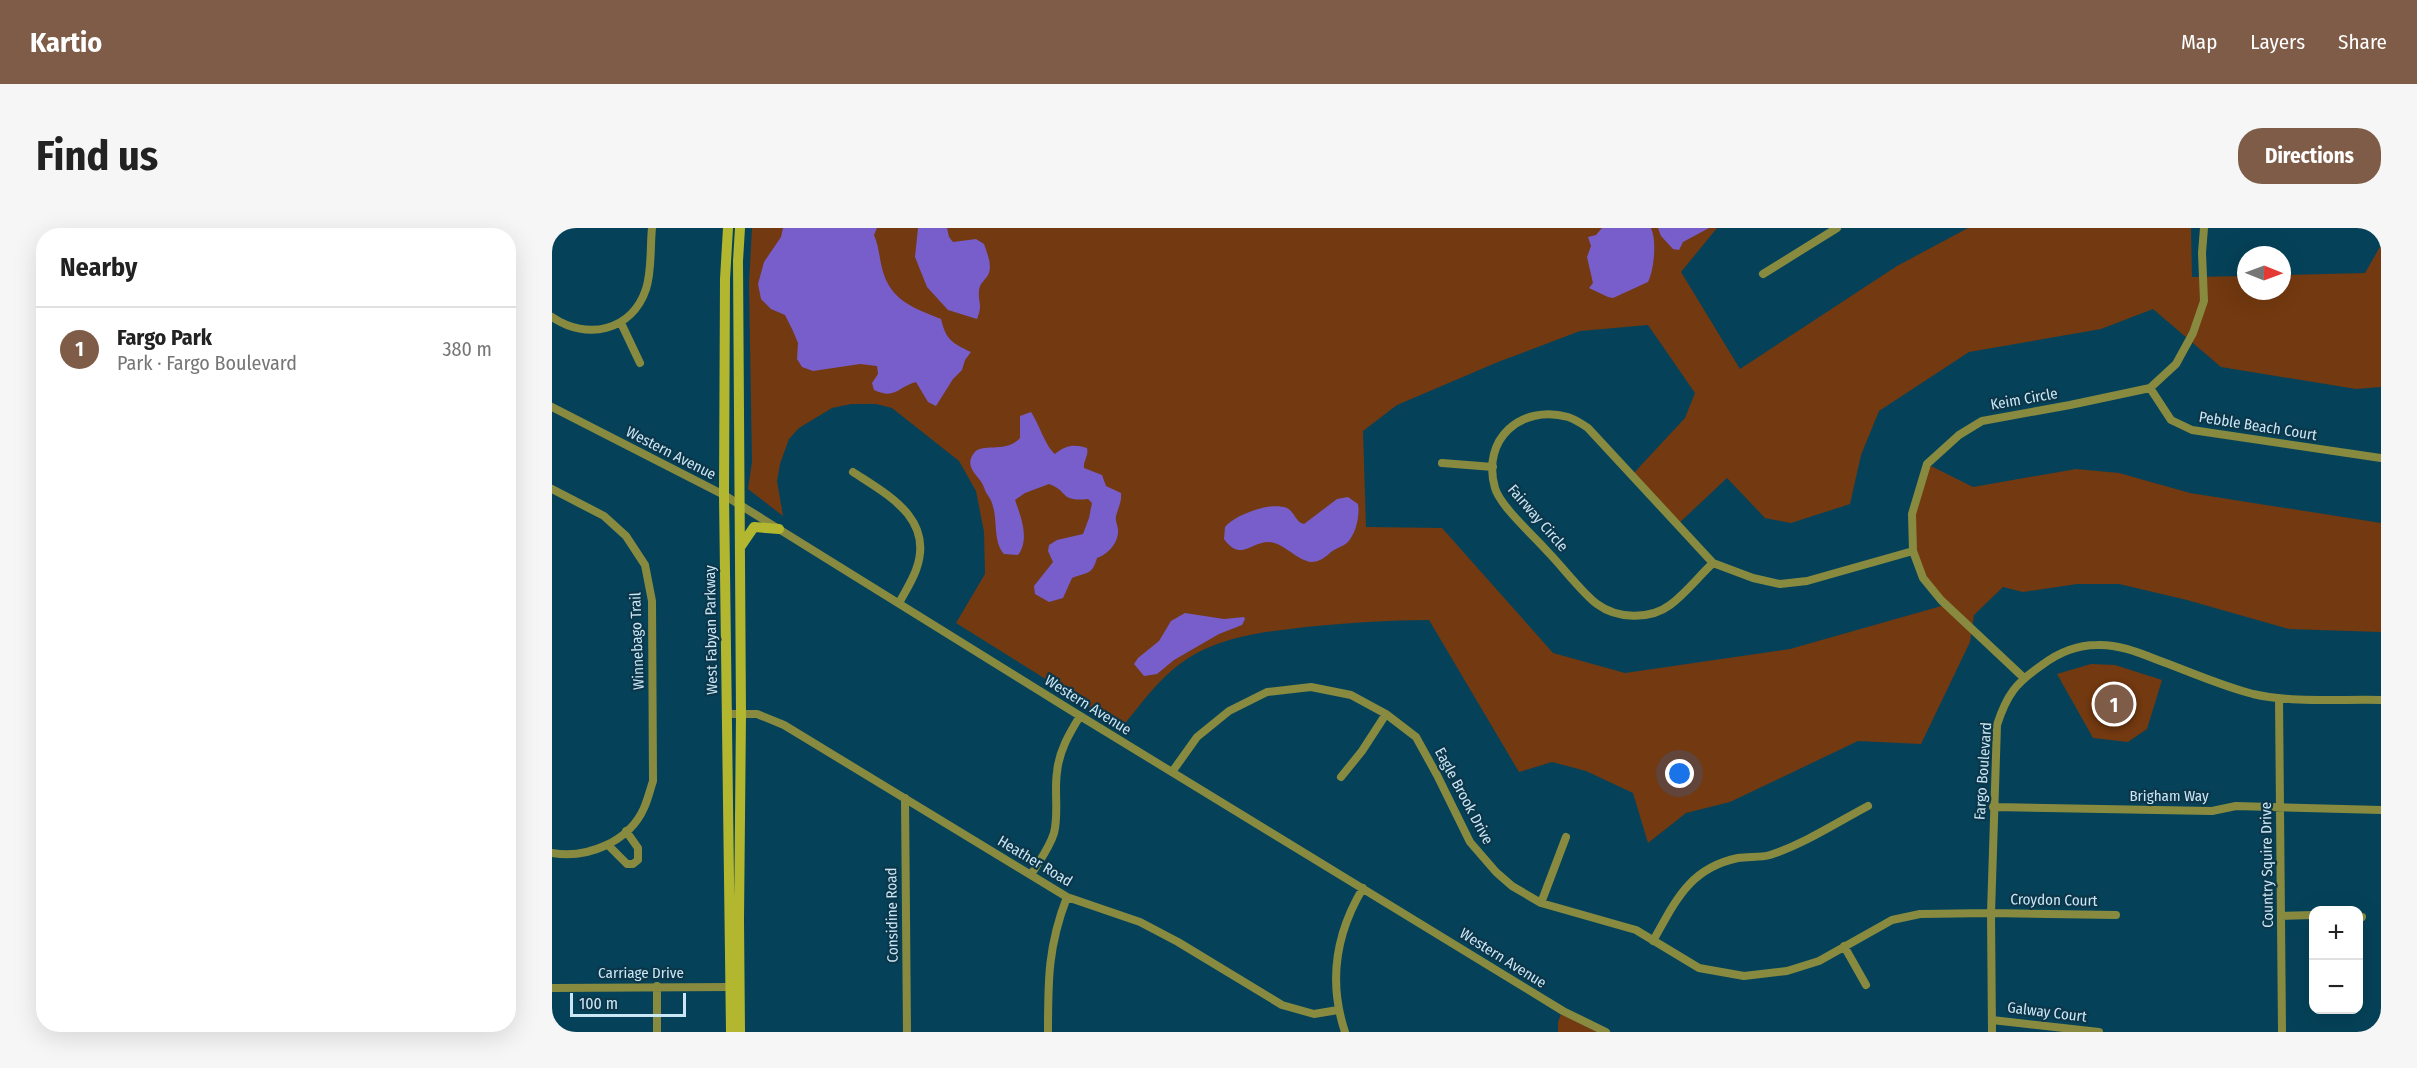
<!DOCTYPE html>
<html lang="en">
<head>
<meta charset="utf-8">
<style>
  :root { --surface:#fff; --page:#f6f6f6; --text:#222; --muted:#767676; --line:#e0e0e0; --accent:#7e5c48 }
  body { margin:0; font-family:"Fira Sans Condensed",sans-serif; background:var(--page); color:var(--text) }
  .controls { position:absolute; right:18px; bottom:18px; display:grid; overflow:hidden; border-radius:12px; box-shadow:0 6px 24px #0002 }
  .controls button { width:54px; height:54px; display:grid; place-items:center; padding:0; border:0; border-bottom:2px solid var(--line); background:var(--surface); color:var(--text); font:30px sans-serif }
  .compass { position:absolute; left:1685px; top:18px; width:54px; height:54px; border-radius:50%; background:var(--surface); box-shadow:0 6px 24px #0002; rotate:91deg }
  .scale { position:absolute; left:18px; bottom:15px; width:116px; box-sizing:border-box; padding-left:6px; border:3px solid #cbe6f4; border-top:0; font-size:16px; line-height:21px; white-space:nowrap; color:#cbe6f4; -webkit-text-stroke:4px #0c3649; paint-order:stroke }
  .you { position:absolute; left:1128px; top:546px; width:21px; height:21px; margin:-15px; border:4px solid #fff; border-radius:50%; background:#1a73e8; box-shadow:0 0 0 9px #1a73e833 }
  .badge { display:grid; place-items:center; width:39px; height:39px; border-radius:50%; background:var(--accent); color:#fff; font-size:20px; font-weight:700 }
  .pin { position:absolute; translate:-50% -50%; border:3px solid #fff; box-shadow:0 2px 6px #0006 }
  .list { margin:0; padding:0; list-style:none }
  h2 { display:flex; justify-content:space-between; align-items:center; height:78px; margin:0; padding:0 24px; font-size:26px }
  h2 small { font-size:20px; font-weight:400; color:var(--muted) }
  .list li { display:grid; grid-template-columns:39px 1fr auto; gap:18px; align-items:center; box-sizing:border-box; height:84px; padding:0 24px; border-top:2px solid var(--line) }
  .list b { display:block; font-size:22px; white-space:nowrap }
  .list p { margin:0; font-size:20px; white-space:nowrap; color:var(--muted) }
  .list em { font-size:20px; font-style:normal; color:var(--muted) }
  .map { position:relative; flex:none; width:1829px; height:804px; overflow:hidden; border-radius:24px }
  header { display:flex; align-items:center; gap:36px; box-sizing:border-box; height:84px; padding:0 30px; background:var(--accent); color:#fff }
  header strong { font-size:28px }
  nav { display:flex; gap:33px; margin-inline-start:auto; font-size:21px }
  .intro { display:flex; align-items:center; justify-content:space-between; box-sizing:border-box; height:144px; padding:0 36px }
  h1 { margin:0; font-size:42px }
  .button { padding:15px 27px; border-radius:24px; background:var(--accent); color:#fff; font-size:21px; font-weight:700 }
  main { display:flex; gap:36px; padding:0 36px }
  aside { flex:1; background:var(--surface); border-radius:24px; box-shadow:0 6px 24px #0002 }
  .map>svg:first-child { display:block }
</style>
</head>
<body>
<header>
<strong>Kartio</strong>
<nav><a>Map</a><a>Layers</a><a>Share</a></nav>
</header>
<div class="intro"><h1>Find us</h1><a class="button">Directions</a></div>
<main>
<aside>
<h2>Nearby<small></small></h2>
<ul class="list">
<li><span class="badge">1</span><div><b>Fargo Park</b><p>Park · Fargo Boulevard</p></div><em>380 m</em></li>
</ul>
</aside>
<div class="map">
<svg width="1829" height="804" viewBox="0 0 1829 804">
  <rect width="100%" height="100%" fill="#054259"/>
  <path fill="#733910" d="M200,0H1165L1129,44L1188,141L1345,38L1416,0H1639L1640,49L1694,48V63H1730V47L1813,45L1829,17V159L1804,161L1669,139L1601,81L1549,101L1417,124L1327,183L1309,227L1298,276L1239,295L1213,290L1175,250L1125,297L1080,247L1133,190L1143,165L1096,97L1028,103L946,134L845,177L811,203L814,299L890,300L1001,425L1073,445L1238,421L1393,377C1386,369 1378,360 1372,351C1349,315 1364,273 1375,236L1421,259L1524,241L1567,245L1638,265L1829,295V404L1737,401L1635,372L1567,356H1525L1471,364L1451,359L1422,387L1418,414L1369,516L1306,513L1178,574L1134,585L1096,615L1081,565L1034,543L1000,534L967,544L877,392C836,392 796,395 754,399C712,404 668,408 632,433C607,450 589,476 570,499L404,395L433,346L432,304L424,263L407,233L340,180L324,176H299L280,180L247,200L237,211L228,236L225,253L231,288L196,261L200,234L197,55Z
    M1539,436L1563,437L1610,452L1595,501L1576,514L1541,510L1505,446Z
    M1009,786L1045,804H1006V794Z"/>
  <path fill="#785eca" d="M231,0H325L322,7C327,19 327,28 330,40C338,73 362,80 389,91C394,112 400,115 419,124L413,132L410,142L401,151L384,178L376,174L364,154C345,159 344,172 322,162L320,155L326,146L325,138L308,136L261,143L250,139L245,131L246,115L241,103L233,87L219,81L209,71L206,56L212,34L229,9Z
    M366,0H395L397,9L401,14L424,11L432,16C435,25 440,36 437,45C434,52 428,54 427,62C426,76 431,76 425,91L396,82L375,59L363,29Z
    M1050,0H1099C1105,13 1102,42 1096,54L1061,70L1056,69L1037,60L1041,55L1035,29L1039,18L1036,9L1044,7Z
    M1106,0H1157L1131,14L1127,22L1121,21L1109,8Z
    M479,184C486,194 494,219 503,226C514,217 522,216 535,220C537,228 531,233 532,240L550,247L554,258L569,265C570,274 566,280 564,288C563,294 566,297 566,302C567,315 555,327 545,330C540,348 534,344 520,350L511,370L497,374L483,366L482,358L501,334L496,323L497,317L505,312L531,306L537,290L540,275L536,271C507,274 517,263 497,256L473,265L463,272C469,289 478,311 466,327L452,326C439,311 448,287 437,269C434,265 433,262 431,257C427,248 411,239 422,225C430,214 453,226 468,210V188Z
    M796,269L806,276C808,288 804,306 795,315C790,319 784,320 779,324C774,329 767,334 759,334C744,332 732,315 717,314C698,314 689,334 672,311L673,299C682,287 720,273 735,280C743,284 743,294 752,296L785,271Z
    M633,385L672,391L692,389L693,391L690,397L667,406L622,432L605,446L592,448L582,436L586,430L607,413L619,393Z"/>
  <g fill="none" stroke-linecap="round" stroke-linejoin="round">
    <path stroke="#888b3f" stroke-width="8" d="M1211,46L1285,0
      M0,89C35,113 80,103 94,61C100,43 98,19 100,0
      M69,95L88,135
      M1598,160L1619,192L1640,202L1829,230
      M0,179L172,267L520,483L1011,783L1054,804
      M890,235L941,239
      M301,244C336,267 383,291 364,342C360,353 353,364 347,375
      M0,261L52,288L74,308L93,337L100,373L101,553C98,562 96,571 92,580C77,614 35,631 0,625
      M1161,335C1147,348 1134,365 1118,377C1098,392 1065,391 1045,376C1031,366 1009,337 995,323C982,308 948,278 943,260C929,211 969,176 1016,189C1023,191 1030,196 1036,200L1161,335L1201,350L1228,356L1255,353L1361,323
      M1472,450L1389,372L1371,350L1361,323L1360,286L1375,236L1407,207L1430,193L1518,177L1598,160L1624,136L1641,105L1652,73L1650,25L1652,0
      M1727,470L1730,804
      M175,486H205L232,497L515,669L588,694L626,714L730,777L762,786L786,782
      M620,544L645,509L677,483L715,464L759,459L799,467L834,486L864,509L885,547L918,614L944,644L960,658L989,675L1084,702L1147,740L1192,748L1235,743L1267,733L1340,692L1368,686L1439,685L1564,687
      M789,549L810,523L834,486
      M353,570L355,804
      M1441,579L1660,583L1684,578L1829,582
      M56,617L75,636H81L86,632V620L74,603
      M479,647C487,633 497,621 502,605C507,585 502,565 505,544C507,523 517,506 528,488
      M989,675L1014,609
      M1729,688L1762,687
      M1806,688L1810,689
      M1101,713C1123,674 1137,640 1186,630C1196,628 1208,630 1218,627C1252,616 1284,595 1316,578
      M1292,718L1314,757
      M105,758V804
      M0,760L178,759
      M1440,792L1547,804
      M496,804C496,752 496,718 515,669
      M793,804C776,753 784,705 811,660
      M1440,804L1439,685L1445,497C1455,466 1464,455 1490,437C1506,425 1525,417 1545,417C1568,416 1590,426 1611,434C1641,445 1670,458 1701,466C1740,475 1789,471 1829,472"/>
    <path stroke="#b3b730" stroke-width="10" d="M176,0L173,51L172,267L179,804
      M188,0L186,33L189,486L187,692L188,804
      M189,318L202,299L227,301"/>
  </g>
  <g text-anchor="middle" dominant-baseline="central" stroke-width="4.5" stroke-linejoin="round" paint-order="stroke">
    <g font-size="15" fill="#cbe6f4" stroke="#0c3649">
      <text transform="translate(1472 171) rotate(-10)">Keim Circle</text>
      <text transform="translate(1706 198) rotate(9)">Pebble Beach Court</text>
      <text transform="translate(119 225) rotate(27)">Western Avenue</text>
      <text transform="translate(986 290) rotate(49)">Fairway Circle</text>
      <text transform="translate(159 402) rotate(-91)">West Fabyan Parkway</text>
      <text transform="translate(85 413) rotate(-92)">Winnebago Trail</text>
      <text transform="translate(536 477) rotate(32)">Western Avenue</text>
      <text transform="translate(1431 543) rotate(-86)">Fargo Boulevard</text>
      <text transform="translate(912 568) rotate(62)">Eagle Brook Drive</text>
      <text x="1617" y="568">Brigham Way</text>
      <text transform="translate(483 633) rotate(31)">Heather Road</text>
      <text transform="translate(1715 637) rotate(-91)">Country Squire Drive</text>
      <text transform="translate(1502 672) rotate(1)">Croydon Court</text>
      <text transform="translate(340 687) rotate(-91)">Considine Road</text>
      <text transform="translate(951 730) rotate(32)">Western Avenue</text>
      <text x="89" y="745">Carriage Drive</text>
      <text transform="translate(1495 784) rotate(7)">Galway Court</text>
    </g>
  </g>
</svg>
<div class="controls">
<button>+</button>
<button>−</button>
</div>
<svg class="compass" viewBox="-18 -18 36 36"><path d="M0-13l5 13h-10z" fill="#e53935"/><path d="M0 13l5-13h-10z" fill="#767676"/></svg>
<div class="scale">100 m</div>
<div class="you"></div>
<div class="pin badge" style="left:1562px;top:476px">1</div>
</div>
</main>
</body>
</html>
